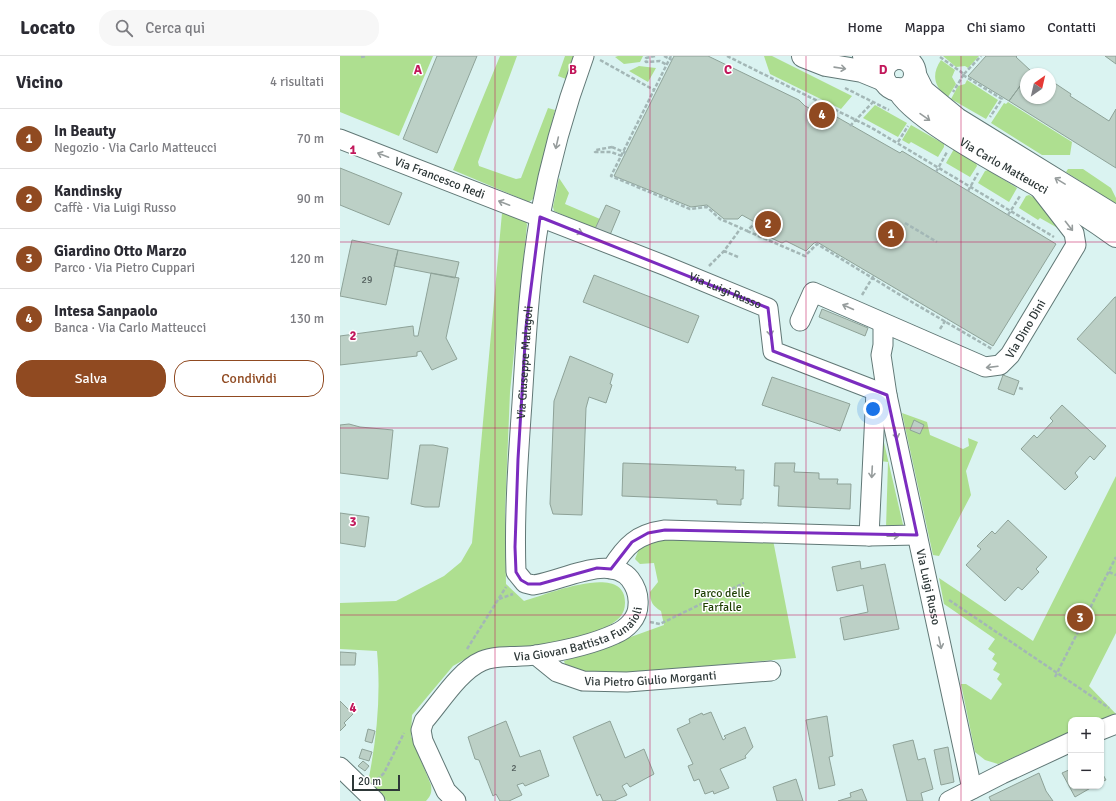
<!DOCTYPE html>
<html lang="it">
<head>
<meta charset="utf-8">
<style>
  :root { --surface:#fff; --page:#f7f7f7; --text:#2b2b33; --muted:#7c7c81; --line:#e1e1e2; --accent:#904a21 }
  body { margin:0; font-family:Signika,sans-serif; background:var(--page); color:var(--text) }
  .controls { position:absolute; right:12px; bottom:12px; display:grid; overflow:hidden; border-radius:8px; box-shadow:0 1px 3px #0004 }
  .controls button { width:36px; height:36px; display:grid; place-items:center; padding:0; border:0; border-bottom:1px solid var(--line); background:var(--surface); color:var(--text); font:20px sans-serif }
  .compass { position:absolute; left:680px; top:12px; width:36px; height:36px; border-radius:50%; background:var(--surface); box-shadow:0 1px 3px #0004; rotate:34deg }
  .scale { position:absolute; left:12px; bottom:10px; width:48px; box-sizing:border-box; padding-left:4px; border:2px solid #2e3838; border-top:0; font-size:11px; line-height:14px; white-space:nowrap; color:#2e3838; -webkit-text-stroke:3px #fff; paint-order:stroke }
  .you { position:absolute; left:533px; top:353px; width:14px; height:14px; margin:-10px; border:3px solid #fff; border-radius:50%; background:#1a73e8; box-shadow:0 0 0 6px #1a73e833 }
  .badge { display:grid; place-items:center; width:26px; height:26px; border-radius:50%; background:var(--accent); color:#fff; font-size:13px; font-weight:700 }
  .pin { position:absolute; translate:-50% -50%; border:2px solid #fff; box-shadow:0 1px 4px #0006 }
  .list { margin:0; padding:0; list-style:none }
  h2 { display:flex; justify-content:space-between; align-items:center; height:52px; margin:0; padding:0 16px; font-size:17px }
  h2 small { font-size:13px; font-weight:400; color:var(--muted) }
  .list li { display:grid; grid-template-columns:26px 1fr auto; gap:12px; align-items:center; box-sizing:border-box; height:60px; padding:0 16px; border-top:1px solid var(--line) }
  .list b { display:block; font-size:15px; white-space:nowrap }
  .list p { margin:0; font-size:13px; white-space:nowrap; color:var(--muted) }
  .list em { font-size:13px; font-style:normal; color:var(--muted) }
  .actions { display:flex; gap:8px; padding:12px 16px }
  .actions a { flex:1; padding:9px 0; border:1px solid var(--accent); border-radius:16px; text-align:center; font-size:14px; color:var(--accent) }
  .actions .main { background:var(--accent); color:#fff }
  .icon { flex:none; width:22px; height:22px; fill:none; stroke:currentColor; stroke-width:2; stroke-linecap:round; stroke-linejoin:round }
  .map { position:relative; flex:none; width:776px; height:745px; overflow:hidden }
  header { display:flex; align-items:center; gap:24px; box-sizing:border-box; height:56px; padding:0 20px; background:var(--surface); border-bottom:1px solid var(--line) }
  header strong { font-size:19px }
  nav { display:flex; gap:22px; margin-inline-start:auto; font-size:14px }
  .search { width:280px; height:36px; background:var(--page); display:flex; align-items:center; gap:10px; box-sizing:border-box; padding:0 14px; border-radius:16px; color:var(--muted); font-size:15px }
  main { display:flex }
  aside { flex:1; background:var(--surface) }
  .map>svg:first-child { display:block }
</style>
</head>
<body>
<header>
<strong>Locato</strong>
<div class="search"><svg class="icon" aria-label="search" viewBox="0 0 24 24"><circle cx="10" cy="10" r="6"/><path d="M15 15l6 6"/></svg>Cerca qui</div>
<nav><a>Home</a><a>Mappa</a><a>Chi siamo</a><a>Contatti</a></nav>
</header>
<main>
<aside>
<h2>Vicino<small>4 risultati</small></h2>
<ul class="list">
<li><span class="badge">1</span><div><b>In Beauty</b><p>Negozio · Via Carlo Matteucci</p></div><em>70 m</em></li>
<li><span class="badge">2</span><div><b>Kandinsky</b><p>Caffè · Via Luigi Russo</p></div><em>90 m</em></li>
<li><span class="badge">3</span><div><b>Giardino Otto Marzo</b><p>Parco · Via Pietro Cuppari</p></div><em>120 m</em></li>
<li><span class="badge">4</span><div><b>Intesa Sanpaolo</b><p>Banca · Via Carlo Matteucci</p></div><em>130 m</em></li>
</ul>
<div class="actions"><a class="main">Salva</a><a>Condividi</a></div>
</aside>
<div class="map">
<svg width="776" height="745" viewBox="0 0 776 745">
  <rect width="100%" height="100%" fill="#daf3f1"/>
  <path fill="#aedf90" d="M0,0H93L59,80L0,56Z
    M160,0H177L138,106L139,110L176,123L181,122L208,52L215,54L193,143L189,146L113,114Z
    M225,0H235L226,23L218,20Z
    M278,0H303L300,6L284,8L275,1Z
    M424,0H432L512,40L501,53L430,18Z
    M603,0H639L628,12L625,10L616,11Z
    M601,4L615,14L612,21L616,28L608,41C594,31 591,19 601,4Z
    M299,10L316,12L308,26L289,15Z
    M627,24L658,44L646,63L611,43L618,30L625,28Z
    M668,46L732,86L730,99H702L651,67L664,47L666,48Z
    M535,49L567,67L558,81L523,62Z
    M571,69L604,88V91L598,101L571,86L569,88L562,84Z
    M614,93L636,107L637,110L630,121L606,107Z
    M728,113H743L771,132L776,142V148L726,116Z
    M648,114L677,132L669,146L638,127L645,115Z
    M219,122L229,137L225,148L260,163L255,173L214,155L213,151Z
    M689,139L702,146L723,175L700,162L698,164L679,152L686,140Z
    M162,157L186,165L187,169L170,336L165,456L166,528L184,545C206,539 286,505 285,547C285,559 277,565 268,570C228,591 183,592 140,598L127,602L113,610L72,659L71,680L91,729C92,736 91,740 86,745H47L28,726C37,682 41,639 37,595L0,593V547L56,545L104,520L121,506L132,487Z
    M562,357L587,366L590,379L623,393L629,390L628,382L638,386L626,415L631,439L599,500L593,499Z
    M542,378L564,473L546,472L548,406L540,405Z
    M776,420V577L749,630L776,658L761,664H731V677L658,708L645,704L635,696L621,628H626L651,644L662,628L657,623L660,618L653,614L657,607L652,603L655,598L648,593L655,583L604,548L599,522L693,585Z
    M316,483L433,484L456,602L300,616L251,618L226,611L224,605L324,569L321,555C313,550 310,546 310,536L318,526L314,507L300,508L295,503L299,493Z"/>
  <path fill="#bcd0c6" stroke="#8ea298" d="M97,0H137L97,97L63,83Z
    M334,0H368L459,44L465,50L477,56L481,52L560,97L562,95L716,188L653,290L477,186L474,187L466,195L446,185L442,187L420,177V169L402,159L398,163H384L367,149L351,151L274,120Z
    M646,0H677L676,1L691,15L689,18H686V22L669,45L628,20Z
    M765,0H776V8Z
    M686,22V42H710V28L713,26L731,38L730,40L769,65L776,53V112L669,45Z
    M0,112L62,137L49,169L0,149Z
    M266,149L280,155L270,179L255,173Z
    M12,184L58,194L46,249L0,240Z
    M58,194L119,206L115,222L54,210Z
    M91,217L119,222L106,282L117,303L92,314L81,295L77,296V300L0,309V280L73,270L74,280H78Z
    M254,219L359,260L348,287L243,246Z
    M775,241H776V318L737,283Z
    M482,253L528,272L525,280L479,261Z
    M230,300L273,318L270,328L272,329L266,347L249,341L246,352L242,459L213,458L210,448L214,345Z
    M663,319L679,325L674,339L658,333Z
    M432,321L510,348L500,375L422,349Z
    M722,349L766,390L754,404L750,400L735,417L738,421L725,434L681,393L694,379L697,382L713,365L710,362Z
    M574,364L584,369L580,378L570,374Z
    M9,368L20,371L53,374L48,423L0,417V369Z
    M80,389H93L108,392L99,451H85L71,448Z
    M283,407L396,411L395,414H404L403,443H401V449L377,448V444L282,440Z
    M435,407H455L454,416L479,417V423H498L497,428H511L510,453L438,450L439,430H434Z
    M0,457L29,461L25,491L0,487Z
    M668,464L707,501L696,513L699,516L682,534L678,531L665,545L626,509L641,493L637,490L652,475L655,478Z
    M520,505L521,513L545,508L559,573L504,584L500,562L528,556L523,529L497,535L492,511Z
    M0,596L16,597L15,609H0Z
    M0,645L13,658L4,667L6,669L0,675Z
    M371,656L383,684L386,682L384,680L405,671L413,691L405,700L406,702L380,713L389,732L374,738L373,735L365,738L359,723L354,725L348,710L353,708L337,673L350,667L349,663L362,657L363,659Z
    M487,660L493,700L489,701L495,729L479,733L466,664Z
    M166,665L180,701L200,694L209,720L185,730L183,727L177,729L182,739L169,745H160L156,738L153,740L139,704L135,703L128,681Z
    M270,665L285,702L304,693L314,718L290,731L287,727L282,730L287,739L274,745H263L260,738L257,740L233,681Z
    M28,673L35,675L32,687L25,685Z
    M573,684L578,704L585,702L593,733L581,737L583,745H567L553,689Z
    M608,691L614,726L601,729L594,694Z
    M22,693L32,696L29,705L19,702Z
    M23,705L29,710L25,715L18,710Z
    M731,713V730H754L735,741L722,717Z
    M761,715L766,724L761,726Z
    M699,717L706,735L713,745H651L649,741Z
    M456,723L463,745H437L433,731Z
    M522,733L527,745H498L511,741L510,737Z"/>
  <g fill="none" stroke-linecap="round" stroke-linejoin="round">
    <defs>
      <g id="minor">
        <path id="s1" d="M0,83L326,210L428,252L433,295L547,339"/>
        <path id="s2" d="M460,265L473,236L645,311L660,309L670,299L736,189L734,177L700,133"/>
        <path id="s3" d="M543,267V289L541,299L547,339L632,733"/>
        <path d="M529,480L536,335"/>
        <path d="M271,513C286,489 297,478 325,474L529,480L577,479"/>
        <path id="s4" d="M196,599L217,616L243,625L287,626L431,615"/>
        <path d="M761,674L776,668"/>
        <path d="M0,711L35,745"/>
        <path id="s5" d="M116,745L106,735L83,685L81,674L84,665C100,647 119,615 142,605C158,598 179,602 196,599C222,595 251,589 275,578C287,573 298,562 298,549C299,539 296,531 290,523C269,497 220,526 193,529L185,527L176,516C174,460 178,403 182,347C186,285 189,222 200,160C210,106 225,52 244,0"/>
        <path d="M609,745L662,718L731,686"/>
      </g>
      <g id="major">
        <path d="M463,0L486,9L522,15L544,24"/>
        <path d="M524,0L551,4"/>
        <circle cx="559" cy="18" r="16"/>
        <path d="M575,19L583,35L617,63L776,161"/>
        <path id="s6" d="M558,33C569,60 668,112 697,129C724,145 751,162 776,180"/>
      </g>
    </defs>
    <use href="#minor" stroke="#617876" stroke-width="21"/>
    <use href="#major" stroke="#617876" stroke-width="24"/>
    <path stroke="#a3b7b6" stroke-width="2.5" stroke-dasharray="4 2" stroke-linecap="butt" d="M315,0L306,2L305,4L306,6L320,5L327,9
      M331,0L271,120L350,153L367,151L380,163L401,172
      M387,0L532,72L714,181
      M21,1L26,0
      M600,1L624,18L613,36
      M260,4L314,34
      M624,18L641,0
      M623,19L662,43L650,61
      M505,32L549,54
      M510,70L533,46
      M558,86L568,70
      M272,91L256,94L255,96H271L282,100
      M596,116L607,96
      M628,135L638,117
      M668,159L680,140
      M565,167L597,186
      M407,175L465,200L477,188L565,242L567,238
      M398,201L384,195L401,172L407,175L415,167
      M369,210L384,195
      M522,239L534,219
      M565,242L652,293
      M600,273L607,262
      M679,332L683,333
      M769,516L776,519
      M159,543L173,538
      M609,544L769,652
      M310,566L320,568L404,527
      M127,593L166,531
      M715,621L776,501
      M37,724L44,717L64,677"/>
    <use href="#minor" stroke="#fff" stroke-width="19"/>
    <use href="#major" stroke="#fff" stroke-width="22"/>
    <path stroke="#a3b7b6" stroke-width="2.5" stroke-dasharray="4 2" stroke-linecap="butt" d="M324,0L332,4
      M272,91L286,97"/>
  </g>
  <defs><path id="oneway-shaft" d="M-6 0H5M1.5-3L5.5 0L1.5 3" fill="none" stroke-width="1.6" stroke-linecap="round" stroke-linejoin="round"/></defs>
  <g stroke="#969c9c">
    <use href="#oneway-shaft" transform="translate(500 12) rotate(8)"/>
    <use href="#oneway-shaft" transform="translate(585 61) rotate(35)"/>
    <use href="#oneway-shaft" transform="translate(217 87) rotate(103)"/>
    <use href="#oneway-shaft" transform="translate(43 99) rotate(-159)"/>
    <use href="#oneway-shaft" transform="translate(720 125) rotate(-149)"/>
    <use href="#oneway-shaft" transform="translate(164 147) rotate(-159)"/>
    <use href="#oneway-shaft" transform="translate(729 170) rotate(52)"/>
    <use href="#oneway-shaft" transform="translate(237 175) rotate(21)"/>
    <use href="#oneway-shaft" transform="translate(508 251) rotate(-156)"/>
    <use href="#oneway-shaft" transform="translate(430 274) rotate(83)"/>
    <use href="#oneway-shaft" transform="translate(652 311) rotate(173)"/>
    <use href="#oneway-shaft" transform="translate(556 377) rotate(78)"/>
    <use href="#oneway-shaft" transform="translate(532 416) rotate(93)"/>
    <use href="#oneway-shaft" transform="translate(553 480) rotate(-1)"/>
    <use href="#oneway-shaft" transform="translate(600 587) rotate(78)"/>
  </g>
  <path fill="none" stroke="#7b2cbf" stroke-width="3" stroke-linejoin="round" d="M200,161L428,252L433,295L547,339L577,479L325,474L308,477L292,486L271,513L257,512L200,528H188L181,524L176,516L175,491L178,403L186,271Z"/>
  <path fill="none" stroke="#c2185b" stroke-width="1" stroke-opacity="0.55" d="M155,0V745M310,0V745M466,0V745M621,0V745M0,186H776M0,372H776M0,559H776"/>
  <g text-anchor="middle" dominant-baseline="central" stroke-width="3" stroke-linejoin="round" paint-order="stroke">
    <g font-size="10" fill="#525e5c">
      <text x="27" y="224">29</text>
      <text x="174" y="712">2</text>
    </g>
    <g font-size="12" fill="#2e3838" stroke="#fff">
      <text stroke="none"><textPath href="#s6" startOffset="132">Via Carlo Matteucci</textPath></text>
      <text stroke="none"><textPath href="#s1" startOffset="107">Via Francesco Redi</textPath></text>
      <text stroke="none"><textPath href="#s1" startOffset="414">Via Luigi Russo</textPath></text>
      <text stroke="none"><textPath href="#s2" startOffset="279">Via Dino Dini</textPath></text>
      <text stroke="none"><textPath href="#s5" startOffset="712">Via Giuseppe Malagoli</textPath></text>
      <text stroke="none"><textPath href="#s3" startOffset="269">Via Luigi Russo</textPath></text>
      <text stroke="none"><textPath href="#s5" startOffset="277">Via Giovan Battista Funaioli</textPath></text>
      <text stroke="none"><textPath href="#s4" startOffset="122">Via Pietro Giulio Morganti</textPath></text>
    </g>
    <g font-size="12" fill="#1f3f03" stroke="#fff">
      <text x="382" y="537">Parco delle<tspan x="382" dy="14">Farfalle</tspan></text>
    </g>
  </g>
  <g font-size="13" text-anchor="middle" font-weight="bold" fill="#c2185b" stroke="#fff" stroke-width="3" stroke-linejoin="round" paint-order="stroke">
    <text x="78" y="18">A</text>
    <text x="233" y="18">B</text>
    <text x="388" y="18">C</text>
    <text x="543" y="18">D</text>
    <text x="13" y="98">1</text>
    <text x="13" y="284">2</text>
    <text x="13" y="470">3</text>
    <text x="13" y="656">4</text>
  </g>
</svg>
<div class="controls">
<button>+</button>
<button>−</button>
</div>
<svg class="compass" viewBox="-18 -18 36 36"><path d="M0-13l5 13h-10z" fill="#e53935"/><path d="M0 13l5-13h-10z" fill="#7c7c81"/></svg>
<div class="scale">20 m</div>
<div class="you"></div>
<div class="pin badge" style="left:551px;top:178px">1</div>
<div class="pin badge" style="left:428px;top:168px">2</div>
<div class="pin badge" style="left:740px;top:562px">3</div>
<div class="pin badge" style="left:482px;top:59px">4</div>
</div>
</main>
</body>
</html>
